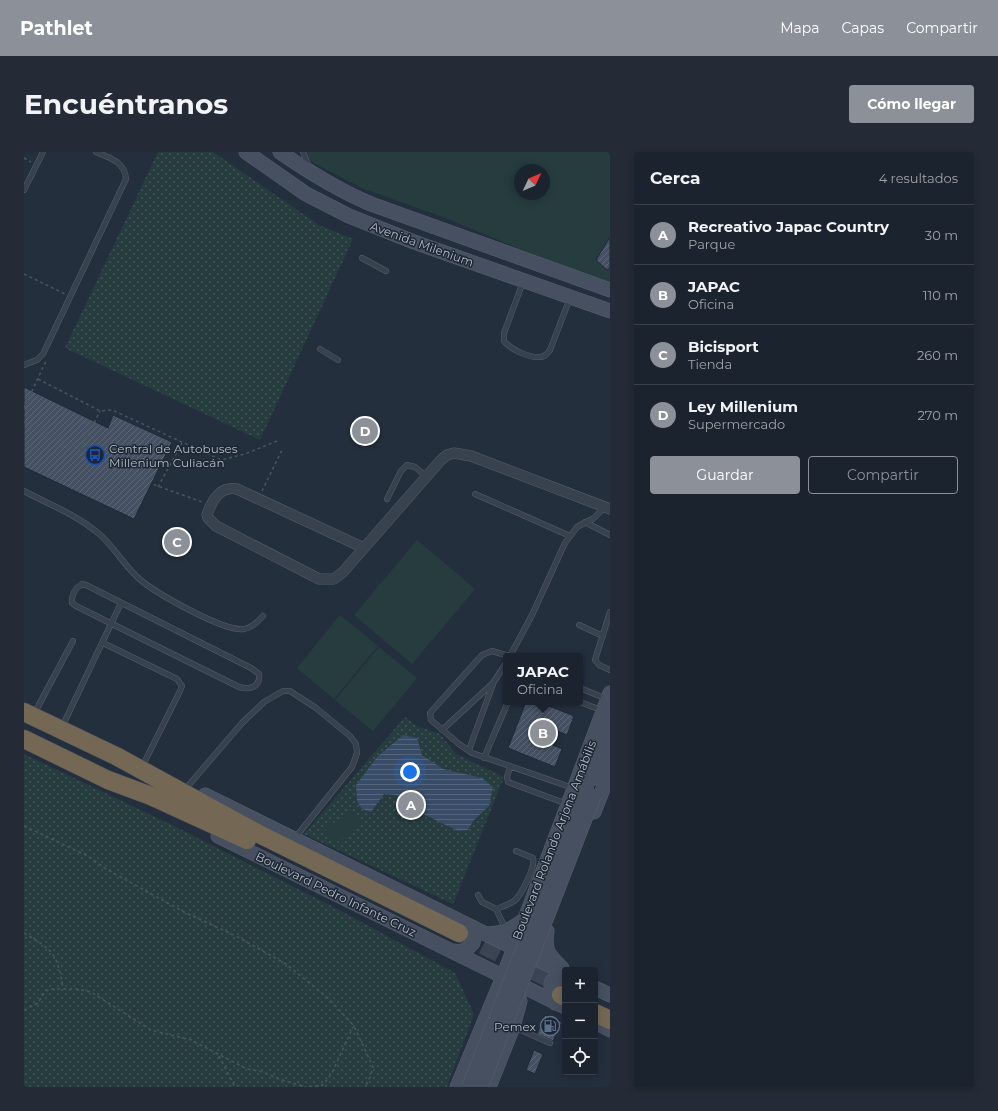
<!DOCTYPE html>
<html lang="es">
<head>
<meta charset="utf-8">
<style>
  :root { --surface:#1b232e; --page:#242b36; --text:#f1f3f6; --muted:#a0a4aa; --line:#39404a; --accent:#8c9099 }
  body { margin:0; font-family:Montserrat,sans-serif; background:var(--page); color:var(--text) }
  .controls { position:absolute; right:12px; bottom:12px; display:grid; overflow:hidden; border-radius:4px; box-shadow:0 2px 10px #0003 }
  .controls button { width:36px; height:36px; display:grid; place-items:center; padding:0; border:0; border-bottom:1px solid var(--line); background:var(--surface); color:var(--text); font:20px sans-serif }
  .compass { position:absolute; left:490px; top:12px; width:36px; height:36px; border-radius:50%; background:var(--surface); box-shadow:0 2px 10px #0003; rotate:46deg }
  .you { position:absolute; left:386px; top:620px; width:14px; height:14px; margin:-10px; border:3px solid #fff; border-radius:50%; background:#1a73e8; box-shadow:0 0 0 6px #1a73e833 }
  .badge { display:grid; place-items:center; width:26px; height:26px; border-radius:50%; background:var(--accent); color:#fff; font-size:13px; font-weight:700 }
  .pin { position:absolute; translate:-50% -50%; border:2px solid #fff; box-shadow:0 1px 4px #0006 }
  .popup { position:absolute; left:479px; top:501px; width:80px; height:52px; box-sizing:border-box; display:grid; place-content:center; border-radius:4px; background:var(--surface); filter:drop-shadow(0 1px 3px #0005); font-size:13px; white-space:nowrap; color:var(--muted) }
  .popup b { font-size:15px; color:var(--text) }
  .popup::after { content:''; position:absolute; left:50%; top:100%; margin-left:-8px; border:8px solid transparent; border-top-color:var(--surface) }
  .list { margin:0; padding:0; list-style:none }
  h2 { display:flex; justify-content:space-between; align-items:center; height:52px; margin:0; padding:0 16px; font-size:17px }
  h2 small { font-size:13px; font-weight:400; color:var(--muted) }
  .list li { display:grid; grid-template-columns:26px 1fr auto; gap:12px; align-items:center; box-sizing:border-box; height:60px; padding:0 16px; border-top:1px solid var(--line) }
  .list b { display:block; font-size:15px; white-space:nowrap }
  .list p { margin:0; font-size:13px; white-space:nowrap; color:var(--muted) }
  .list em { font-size:13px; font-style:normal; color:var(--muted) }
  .actions { display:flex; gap:8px; padding:12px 16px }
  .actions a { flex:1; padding:9px 0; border:1px solid var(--accent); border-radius:4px; text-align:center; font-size:14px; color:var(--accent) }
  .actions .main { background:var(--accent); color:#fff }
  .icon { flex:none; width:22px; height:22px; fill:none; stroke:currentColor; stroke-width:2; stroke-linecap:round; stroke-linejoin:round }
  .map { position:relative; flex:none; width:586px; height:935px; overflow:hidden; border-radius:4px }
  header { display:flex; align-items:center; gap:24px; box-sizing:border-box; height:56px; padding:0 20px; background:var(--accent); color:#fff }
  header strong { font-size:19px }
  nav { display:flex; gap:22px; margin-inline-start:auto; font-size:14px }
  .intro { display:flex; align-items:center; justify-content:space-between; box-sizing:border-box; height:96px; padding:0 24px }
  h1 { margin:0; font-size:28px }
  .button { padding:10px 18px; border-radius:4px; background:var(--accent); color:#fff; font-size:14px; font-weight:700 }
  main { display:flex; gap:24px; padding:0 24px }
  aside { flex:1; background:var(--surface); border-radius:4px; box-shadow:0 2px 10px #0003 }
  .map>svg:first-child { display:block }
</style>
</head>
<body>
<header>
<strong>Pathlet</strong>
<nav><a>Mapa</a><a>Capas</a><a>Compartir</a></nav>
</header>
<div class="intro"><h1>Encuéntranos</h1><a class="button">Cómo llegar</a></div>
<main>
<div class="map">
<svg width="586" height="935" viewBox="0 0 586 935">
  <defs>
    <pattern id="green-dots" width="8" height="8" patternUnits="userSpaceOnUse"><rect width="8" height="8" fill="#263c3f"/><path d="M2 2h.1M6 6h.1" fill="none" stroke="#435659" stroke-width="1.8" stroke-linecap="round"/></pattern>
    <pattern id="water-rules" width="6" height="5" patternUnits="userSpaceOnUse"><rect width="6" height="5" fill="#394c67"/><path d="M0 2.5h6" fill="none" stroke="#53647b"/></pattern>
    <pattern id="building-hatch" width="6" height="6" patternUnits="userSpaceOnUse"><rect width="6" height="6" fill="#455162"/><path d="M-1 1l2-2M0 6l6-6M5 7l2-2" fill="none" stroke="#5d6877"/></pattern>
  </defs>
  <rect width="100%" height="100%" fill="#242f3e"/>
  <path fill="url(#green-dots)" d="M134,0H189L295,73L329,87L236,288L41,196Z
    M381,565L393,574L416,582L432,602L480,625L429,752L280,682Z
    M0,602L152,675L319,760L431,821L450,862L423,935H0Z"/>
  <path fill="#263c3f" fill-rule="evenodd" d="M274,0H586V130L518,106L419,65L340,37L290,11ZM496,18H520V42H496Z
    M393,388L451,437L388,512L330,463Z
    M316,463L354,494L310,547L273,516Z
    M355,495L393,526L349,579L311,548Z
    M327,658L337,672L312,691L301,677Z"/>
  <path fill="url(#water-rules)" d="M379,583L393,586L398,603L419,617L458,626L469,635L465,654L449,669L444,678L434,679L385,655L372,643L360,642L347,660L338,657L333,649L332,633L353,605Z"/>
  <path fill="url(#building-hatch)" stroke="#1f2835" d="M586,85V116L583,118L572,108Z
    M0,235L84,276L89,263L148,290L110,367L0,315Z
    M502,550H515L550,564L543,583L529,577L524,591L538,597L531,615L484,596Z
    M521,863L538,870L529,889L513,882Z
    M510,898L519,902L511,922L502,918Z"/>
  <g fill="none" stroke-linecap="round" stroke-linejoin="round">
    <path stroke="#3a4453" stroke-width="18" stroke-dasharray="18 9" stroke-linecap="butt" d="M435,781L541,835"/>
    <defs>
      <path id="lane" d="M279,0L285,15
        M0,38L19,0
        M338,106L362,119
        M499,130L480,181V189C486,197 505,206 516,205C520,205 524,201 526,198L546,146
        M296,197L314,208
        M0,213L13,208L19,202L102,27C101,10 86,6 72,0
        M0,339C24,352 53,363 74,381C91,395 102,417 119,430C136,443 200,480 220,477C228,476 233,470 239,464
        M451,342L546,384
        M363,347L377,319L383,313L391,315L402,324
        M561,370L586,383
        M58,432L62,433L227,516L235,522C237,535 226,538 215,535L52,454L48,451C47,444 51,436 58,432Z
        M586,460L571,508L575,513L586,518
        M555,473L579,484
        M79,491L153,527L158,534L156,539L118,615
        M485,504L468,499L458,503L406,561L407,568L435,592L448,601L549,636
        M486,504L508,463L541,391L553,375L570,366L581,355
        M556,536L583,547
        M556,550L577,558
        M10,562L49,489
        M38,575L97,451
        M418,578L469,531L482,511
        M445,598L469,532
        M460,606L484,550
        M486,615L483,625L484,630L543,652
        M164,634L218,571L240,550L259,539H266L292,556L326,584L332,592L333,601L328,615L271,686
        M454,743L458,750L472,757L482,778
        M472,757C478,755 484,753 490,749C497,744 512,714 509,706L492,699
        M490,875L526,891"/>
      <path id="street" d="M340,396L213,337C196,334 188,348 183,363L184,366L192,374L295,427H310L319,420L417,308L423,303L430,301L447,304L586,357"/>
      <path id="secondary" d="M222,0L282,42L325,64L390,90L586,159
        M256,0C285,20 314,38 347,52L586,138
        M576,627L586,599
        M560,641L586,570
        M181,643L541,821
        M570,660L586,619
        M194,684L541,855
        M523,779C520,799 524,802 538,816
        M461,782C478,782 487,778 500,768
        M428,799L440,800L449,791L450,785L444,774
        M571,836L586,843
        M531,851C527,839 521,824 541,825
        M571,870L586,878
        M433,935L479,825L586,541
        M465,935L489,875L496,849"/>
      <path id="highway" d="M0,560L92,604L233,681L435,781
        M0,587L84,628L127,644L223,688
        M537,843L541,845
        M571,861L586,868"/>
    </defs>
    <use href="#lane" stroke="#565f6c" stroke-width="6"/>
    <use href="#street" stroke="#565f6c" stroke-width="11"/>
    <use href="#secondary" stroke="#565f6c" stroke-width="15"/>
    <use href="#highway" stroke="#434c59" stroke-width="19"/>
    <path stroke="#44595c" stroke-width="1.5" stroke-dasharray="3 3" stroke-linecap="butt" d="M0,6L7,10
      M0,122L41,142
      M14,227L76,259L88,258L197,308L221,302L253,289
      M0,256L22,209
      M0,270L128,332L178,350
      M57,298L76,259
      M134,335L158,291
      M238,339L258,298
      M0,674L64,704L82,717L160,760L212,784L262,812L305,847L330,874L349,915L346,925L341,935
      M0,781C30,799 33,801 39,836
      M0,858L14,851L21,839L29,837H52L67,840L127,878L167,888L223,917L239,920L255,927L282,935
      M195,904L211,935
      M285,935L299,933L308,921L329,875"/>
    <use href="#lane" stroke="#38414e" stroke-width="5"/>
    <use href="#street" stroke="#38414e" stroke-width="10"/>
    <use href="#secondary" stroke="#465061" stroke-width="14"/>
    <use href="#highway" stroke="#746855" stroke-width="18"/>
    <defs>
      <path id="secondary-bridge" d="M445,935L560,641
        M457,935L570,644"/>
    </defs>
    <use href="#secondary-bridge" stroke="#565f6c" stroke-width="15" stroke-linecap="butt"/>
    <use href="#secondary-bridge" stroke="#465061" stroke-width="14"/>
  </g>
  <defs>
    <symbol id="bus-ring" viewBox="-11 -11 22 22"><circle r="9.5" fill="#1d2633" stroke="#1a4fb4" stroke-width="1.5"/><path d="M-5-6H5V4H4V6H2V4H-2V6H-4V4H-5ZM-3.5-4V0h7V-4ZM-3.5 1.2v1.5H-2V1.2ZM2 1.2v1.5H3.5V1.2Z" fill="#1a4fb4"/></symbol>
    <symbol id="fuel-ring" viewBox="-11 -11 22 22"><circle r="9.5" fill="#1d2633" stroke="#5c6f8a" stroke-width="1.5"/><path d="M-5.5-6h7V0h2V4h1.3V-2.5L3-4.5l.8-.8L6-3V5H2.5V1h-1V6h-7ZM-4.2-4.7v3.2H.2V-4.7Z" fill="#5c6f8a"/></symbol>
  </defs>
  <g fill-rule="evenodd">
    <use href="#bus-ring" x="60" y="292" width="22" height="22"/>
    <use href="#fuel-ring" x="515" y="863" width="22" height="22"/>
  </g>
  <g text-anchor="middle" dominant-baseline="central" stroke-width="3" stroke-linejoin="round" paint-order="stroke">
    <g font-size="12" fill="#b4bcc9" stroke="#1d2633">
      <text transform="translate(398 92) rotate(20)">Avenida Milenium</text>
      <text transform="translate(530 688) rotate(-69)">Boulevard Rolando Arjona Amábilis</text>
      <text transform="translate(312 742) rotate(26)">Boulevard Pedro Infante Cruz</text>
    </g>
    <g font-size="12" fill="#b4bcc9" stroke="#1d2633" text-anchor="start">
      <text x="85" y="296">Central de Autobuses<tspan x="85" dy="14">Millenium Culiacán</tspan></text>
      <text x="512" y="874" text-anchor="end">Pemex</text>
    </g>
  </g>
</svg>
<div class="controls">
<button>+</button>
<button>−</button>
<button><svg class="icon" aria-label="locate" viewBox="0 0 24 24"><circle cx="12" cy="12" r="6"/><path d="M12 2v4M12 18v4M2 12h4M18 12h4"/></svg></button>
</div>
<svg class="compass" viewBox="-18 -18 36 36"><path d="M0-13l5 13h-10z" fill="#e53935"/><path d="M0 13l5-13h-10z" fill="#a0a4aa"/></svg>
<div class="you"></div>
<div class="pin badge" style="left:387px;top:653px">A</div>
<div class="pin badge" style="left:519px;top:581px">B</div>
<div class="popup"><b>JAPAC</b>Oficina</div>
<div class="pin badge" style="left:153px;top:390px">C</div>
<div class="pin badge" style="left:341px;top:279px">D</div>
</div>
<aside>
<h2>Cerca<small>4 resultados</small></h2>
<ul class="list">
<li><span class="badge">A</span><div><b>Recreativo Japac Country</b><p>Parque</p></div><em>30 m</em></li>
<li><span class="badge">B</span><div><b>JAPAC</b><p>Oficina</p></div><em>110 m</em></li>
<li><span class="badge">C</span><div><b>Bicisport</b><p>Tienda</p></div><em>260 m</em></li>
<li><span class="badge">D</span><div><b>Ley Millenium</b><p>Supermercado</p></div><em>270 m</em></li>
</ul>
<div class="actions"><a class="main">Guardar</a><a>Compartir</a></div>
</aside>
</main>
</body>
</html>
